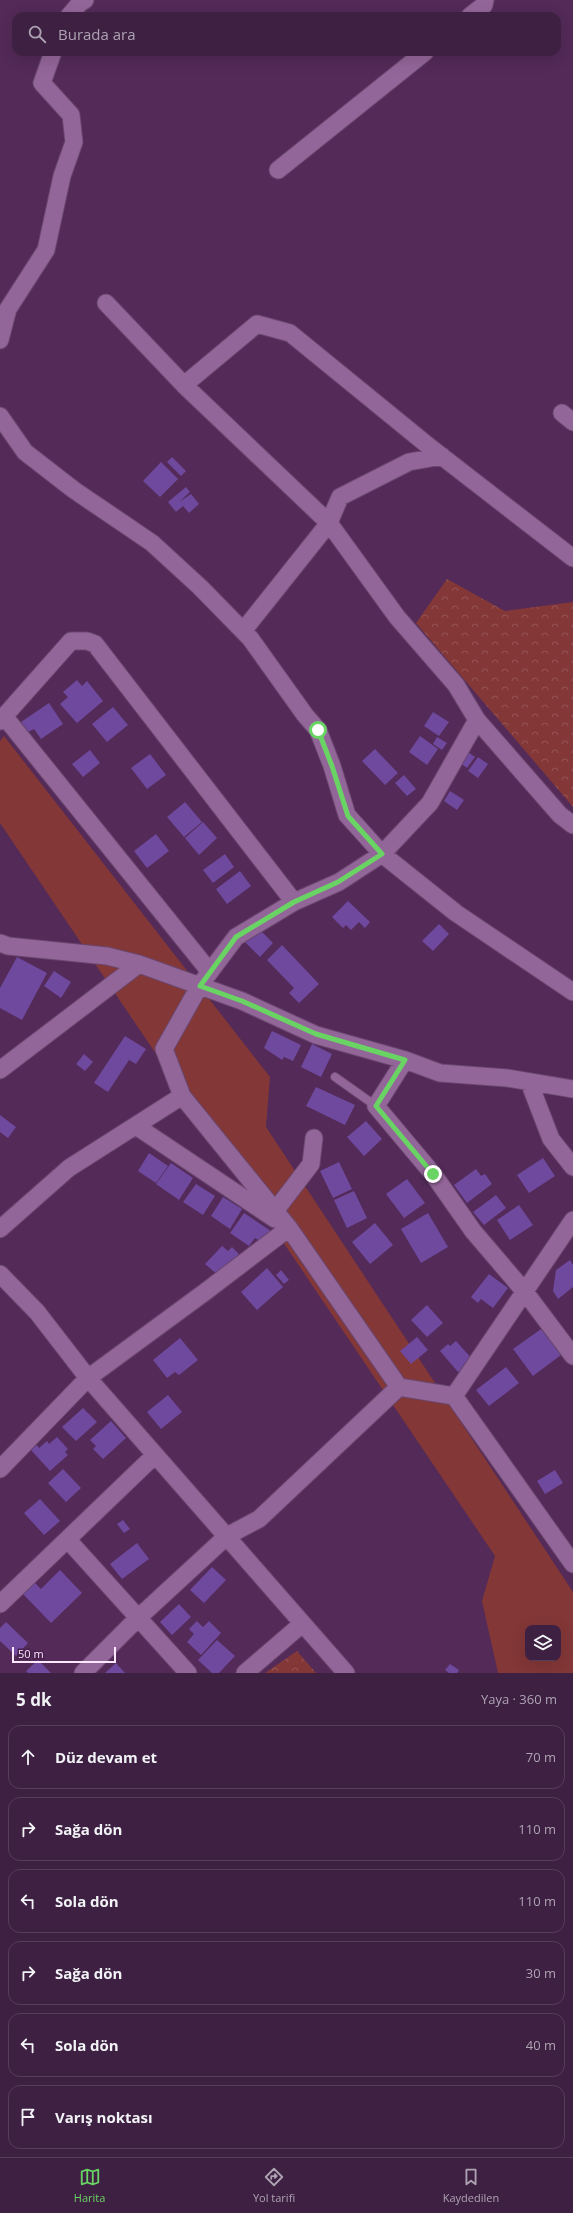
<!DOCTYPE html>
<html lang="tr">
<head>
<meta charset="utf-8">
<style>
  :root { --surface:#3e2042; --page:#452849; --text:#f1f3f6; --muted:#ada3b2; --line:#573e5b; --accent:#69d464 }
  body { margin:0; font-family:"Open Sans",sans-serif; background:var(--page); color:var(--text) }
  .controls { position:absolute; right:12px; bottom:12px; display:grid; overflow:hidden; border-radius:8px; box-shadow:0 4px 16px #0002 }
  .controls button { width:36px; height:36px; display:grid; place-items:center; padding:0; border:0; border-bottom:1px solid var(--line); background:var(--surface); color:var(--text); font:20px sans-serif }
  .scale { position:absolute; left:12px; bottom:10px; width:104px; box-sizing:border-box; padding-left:4px; border:2px solid #fce8fe; border-top:0; font-size:11px; line-height:14px; white-space:nowrap; color:#fce8fe; -webkit-text-stroke:3px #481f4d; paint-order:stroke }
  .stop { position:absolute; width:12px; height:12px; margin:-9px; border:3px solid #69d464; border-radius:50%; background:#fff }
  .stop.end { background:#69d464; border-color:#fff; box-shadow:0 1px 4px #0008 }
  .list { margin:0; padding:0; list-style:none }
  h2 { display:flex; justify-content:space-between; align-items:center; height:52px; margin:0; padding:0 16px; font-size:17px }
  h2 small { font-size:13px; font-weight:400; color:var(--muted) }
  .list li { display:grid; grid-template-columns:26px 1fr auto; gap:12px; align-items:center; box-sizing:border-box; height:64px; margin:0 8px 8px; padding:0 8px; border:1px solid var(--line); border-radius:12px }
  .list b { display:block; font-size:15px; white-space:nowrap }
  .list em { font-size:13px; font-style:normal; color:var(--muted) }
  .icon { flex:none; width:22px; height:22px; fill:none; stroke:currentColor; stroke-width:2; stroke-linecap:round; stroke-linejoin:round }
  .map { position:relative; flex:none; width:573px; height:1673px; overflow:hidden }
  .search { position:absolute; background:var(--surface); box-shadow:0 4px 16px #0002; left:12px; right:12px; top:12px; height:44px; display:flex; align-items:center; gap:10px; box-sizing:border-box; padding:0 14px; border-radius:12px; color:var(--muted); font-size:15px }
  .sheet { height:484px; background:var(--surface) }
  nav { display:flex; justify-content:space-around; align-items:center; box-sizing:border-box; height:56px; border-top:1px solid var(--line); background:var(--surface); font-size:11px; color:var(--muted) }
  nav a { display:grid; justify-items:center; gap:2px }
  nav .on { color:var(--accent) }
  .map>svg:first-child { display:block }
</style>
</head>
<body>
<div class="map">
<svg width="573" height="1673" viewBox="0 0 573 1673">
  <defs>
    <pattern id="forest-crowns" width="20" height="18" patternUnits="userSpaceOnUse"><rect width="20" height="18" fill="#833737"/><path d="M2 6a3 3 0 1 1 6 0M12 15a3 3 0 1 1 6 0" fill="none" stroke="#955455"/></pattern>
  </defs>
  <rect width="100%" height="100%" fill="#532a58"/>
  <path fill="#833737" fill-rule="evenodd" d="M4,736L270,1077L266,1127L573,1592V1673H498L482,1601L495,1556L0,823V741ZM528,1628H558V1658H528Z"/>
  <path fill="url(#forest-crowns)" d="M447,579L505,611L573,602V807L416,623Z
    M297,1651L316,1673H265Z"/>
  <path fill="#6f499d" d="M172,457L186,471L181,476L167,462Z
    M161,462L178,479L160,497L143,481Z
    M186,487L190,492L179,502L191,494L199,504L189,513L183,506L176,512L168,502Z
    M77,680L82,686L87,681L103,701L77,723L60,704L68,697L63,692Z
    M49,703L63,724L41,739L34,729L28,732L21,722Z
    M113,707L128,725L107,742L92,724Z
    M433,712L449,722L439,736L424,726Z
    M420,736L438,749L427,765L409,752Z
    M437,737L447,743L442,750L433,744Z
    M375,749L398,773L385,785L362,761Z
    M90,750L100,763L83,777L72,764Z
    M468,752L475,757L467,768L460,763Z
    M150,754L166,775L147,789L131,768Z
    M478,757L488,764L478,778L468,771Z
    M404,775L416,789L407,796L395,783Z
    M450,791L464,800L457,810L444,801Z
    M185,802L202,822L184,837L167,817Z
    M203,822L217,838L199,855L185,838Z
    M156,834L169,851L147,868L134,851Z
    M225,854L234,867L213,883L203,870Z
    M240,871L251,886L227,904L216,889Z
    M348,901L370,922L365,928L359,922L351,930L346,925L343,928L332,917Z
    M439,924L449,934L433,951L422,941Z
    M258,928L273,943L260,957L244,941Z
    M282,945L319,984L299,1003L289,993L294,988L267,960Z
    M17,957L47,973L22,1020L0,1008V988Z
    M54,971L71,982L61,998L44,986Z
    M272,1031L301,1045L293,1061L284,1057L282,1060L264,1048Z
    M125,1036L146,1049L136,1064L129,1060L108,1092L94,1083Z
    M312,1044L332,1054L321,1077L301,1067Z
    M84,1054L93,1062L85,1071L76,1064Z
    M316,1087L355,1105L345,1125L306,1106Z
    M0,1115L16,1127L8,1138L0,1132Z
    M366,1121L382,1139L364,1156L347,1137Z
    M149,1153L168,1166L156,1183L138,1171Z
    M543,1158L555,1176L529,1193L517,1175Z
    M339,1162L352,1189L333,1198L320,1171Z
    M171,1163L193,1178L179,1200L156,1184Z
    M476,1169L481,1176L485,1174L492,1184L467,1203L454,1185Z
    M407,1179L425,1203L404,1218L386,1194Z
    M196,1184L215,1196L203,1215L183,1202Z
    M354,1191L367,1218L347,1228L334,1200Z
    M496,1195L506,1208L484,1225L473,1212Z
    M223,1197L242,1209L230,1229L211,1216Z
    M519,1205L533,1225L510,1240L497,1220Z
    M244,1213L271,1231L263,1243L255,1238L249,1246L230,1233Z
    M428,1213L448,1247L421,1263L401,1229Z
    M375,1223L393,1245L370,1264L352,1242Z
    M222,1246L228,1251L232,1247L239,1254L219,1276L205,1264Z
    M570,1260L573,1265V1287L558,1299L553,1291L556,1270Z
    M267,1268L283,1287L257,1310L241,1292Z
    M281,1270L289,1280L284,1284L276,1275Z
    M489,1274L508,1288L493,1308L481,1299L478,1303L471,1297Z
    M427,1305L443,1323L427,1337L411,1320Z
    M541,1329L561,1355L533,1376L513,1349Z
    M417,1337L428,1350L411,1364L400,1351Z
    M180,1338L198,1360L179,1375L175,1372L167,1378L153,1360Z
    M456,1341L473,1360L458,1372L440,1351L448,1344L450,1346Z
    M506,1367L519,1383L489,1406L476,1390Z
    M168,1395L182,1412L161,1429L147,1412Z
    M83,1408L97,1422L76,1441L62,1427Z
    M111,1421L126,1438L103,1459L93,1449L96,1446L90,1440Z
    M57,1437L68,1449L65,1452L68,1455L50,1471L31,1450L37,1445L39,1448L47,1441L49,1444Z
    M63,1469L81,1488L66,1502L48,1483Z
    M555,1470L563,1483L545,1494L537,1481Z
    M40,1499L60,1521L44,1535L24,1513Z
    M123,1520L130,1529L124,1533L117,1524Z
    M137,1543L149,1559L122,1579L110,1564Z
    M212,1567L226,1580L204,1603L190,1590Z
    M60,1570L82,1593L51,1623L22,1593L34,1582L41,1589Z
    M179,1604L191,1617L172,1635L160,1622Z
    M197,1621L203,1627L209,1621L221,1633L201,1655L187,1642L194,1634L189,1629Z
    M6,1622L28,1643L16,1656L0,1641V1628Z
    M217,1640L235,1656L219,1673H212L198,1660Z
    M38,1660L51,1673H28L26,1671Z
    M116,1663L125,1673H105Z
    M450,1664L459,1670L457,1673H449L445,1670Z"/>
  <g fill="none" stroke-linecap="round" stroke-linejoin="round">
    <defs>
      <path id="lane" d="M335,1077L376,1106"/>
      <path id="street" d="M69,16L80,3L85,0
        M470,16L484,5L485,0
        M278,170L425,52
        M106,303L184,385L329,523L397,617L456,685L477,720L560,815L573,825
        M0,340L8,309L46,250L62,176L74,142L71,115L42,83L53,52
        M184,385L257,324L290,333L431,448L573,558
        M562,413L573,422
        M0,416L25,452L74,490L152,543L200,587L250,638L305,715L318,730L332,766L347,815L382,854L456,913L573,992
        M243,631L329,523L340,497L409,462L442,456
        M4,716L210,972
        M477,720L430,803L382,854L339,882L294,902L236,937L200,985L164,1049L182,1096L289,1228L399,1387L454,1396L573,1564
        M0,721L71,641H87L95,644L294,902
        M0,943L8,946L107,956L139,964L242,1001L316,1035L405,1060L440,1073L507,1078L573,1089
        M405,1060L376,1106L433,1174L473,1231L525,1292L573,1356
        M0,1070L139,964
        M529,1082L551,1139L573,1167
        M136,1126L275,1219
        M275,1211L311,1164L314,1138
        M0,1229L69,1168L182,1096
        M0,1274L37,1312L88,1378L346,1673
        M454,1396L573,1220
        M0,1469L88,1378L205,1292L289,1228
        M68,1540L188,1673
        M0,1604L155,1455
        M83,1673L138,1618L227,1536L259,1519L399,1387
        M245,1673L302,1624"/>
    </defs>
    <use href="#lane" stroke="#6a476f" stroke-width="10"/>
    <use href="#street" stroke="#6a476f" stroke-width="19"/>
    <use href="#lane" stroke="#936699" stroke-width="8"/>
    <use href="#street" stroke="#936699" stroke-width="17"/>
  </g>
  <g fill="none" stroke-linecap="round" stroke-linejoin="round">
    <path stroke="#69d464" stroke-width="5" d="M318,730L332,766L348,816L382,854L338,882L294,902L236,937L200,986L242,1001L316,1034L405,1060L376,1106L433,1174"/>
  </g>
</svg>
<div class="controls">
<button><svg class="icon" aria-label="layers" viewBox="0 0 24 24"><path d="M12 4l9 5-9 5-9-5zM3 14l9 5 9-5"/></svg></button>
</div>
<div class="scale">50 m</div>
<div class="stop" style="left:318px;top:730px"></div>
<div class="stop end" style="left:433px;top:1174px"></div>
<div class="search"><svg class="icon" aria-label="search" viewBox="0 0 24 24"><circle cx="10" cy="10" r="6"/><path d="M15 15l6 6"/></svg>Burada ara</div>
</div>
<section class="sheet">
<h2>5 dk<small>Yaya · 360 m</small></h2>
<ul class="list">
<li><svg class="icon" aria-label="ahead" viewBox="0 0 24 24"><path d="M12 20V5M6 11l6-6 6 6"/></svg><div><b>Düz devam et</b></div><em>70 m</em></li>
<li><svg class="icon" aria-label="right" viewBox="0 0 24 24"><path d="M7 20v-9h11M14 6l5 5-5 5"/></svg><div><b>Sağa dön</b></div><em>110 m</em></li>
<li><svg class="icon" aria-label="left" viewBox="0 0 24 24"><path d="M17 20v-9H6M10 6l-5 5 5 5"/></svg><div><b>Sola dön</b></div><em>110 m</em></li>
<li><svg class="icon" aria-label="right" viewBox="0 0 24 24"><path d="M7 20v-9h11M14 6l5 5-5 5"/></svg><div><b>Sağa dön</b></div><em>30 m</em></li>
<li><svg class="icon" aria-label="left" viewBox="0 0 24 24"><path d="M17 20v-9H6M10 6l-5 5 5 5"/></svg><div><b>Sola dön</b></div><em>40 m</em></li>
<li><svg class="icon" aria-label="arrive" viewBox="0 0 24 24"><path d="M6 21V4h12l-3 4 3 4H6"/></svg><div><b>Varış noktası</b></div></li>
</ul>
</section>
<nav>
<a class="on"><svg class="icon" aria-label="map" viewBox="0 0 24 24"><path d="M3 6l6-2 6 2 6-2v14l-6 2-6-2-6 2zM9 4v14M15 6v14"/></svg>Harita</a>
<a><svg class="icon" aria-label="directions" viewBox="0 0 24 24"><path d="M12 3l9 9-9 9-9-9zM9 14v-3h6M13 9l2 2-2 2"/></svg>Yol tarifi</a>
<a><svg class="icon" aria-label="saved" viewBox="0 0 24 24"><path d="M7 4h10v16l-5-4-5 4z"/></svg>Kaydedilen</a>
</nav>
</body>
</html>
